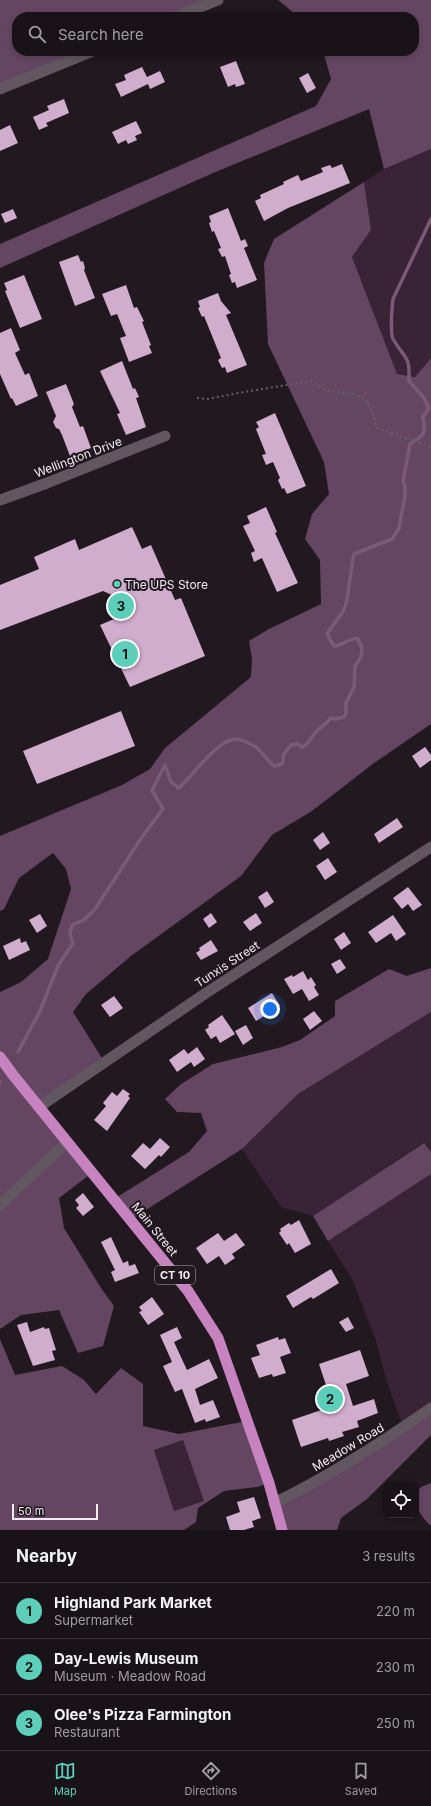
<!DOCTYPE html>
<html lang="en">
<head>
<meta charset="utf-8">
<style>
  :root { --surface:#191218; --page:#262025; --text:#f1f3f6; --muted:#9f9ea2; --line:#373237; --accent:#5cceba }
  body { margin:0; font-family:Inter,sans-serif; background:var(--page); color:var(--text) }
  .controls { position:absolute; right:12px; bottom:12px; display:grid; overflow:hidden; border-radius:8px; box-shadow:0 2px 6px #0003 }
  .controls button { width:36px; height:36px; display:grid; place-items:center; padding:0; border:0; border-bottom:1px solid var(--line); background:var(--surface); color:var(--text); font:20px sans-serif }
  .scale { position:absolute; left:12px; bottom:10px; width:86px; box-sizing:border-box; padding-left:4px; border:2px solid #f1ebf0; border-top:0; font-size:11px; line-height:14px; white-space:nowrap; color:#f1ebf0; -webkit-text-stroke:3px #211820; paint-order:stroke }
  .you { position:absolute; left:270px; top:1009px; width:14px; height:14px; margin:-10px; border:3px solid #fff; border-radius:50%; background:#1a73e8; box-shadow:0 0 0 6px #1a73e833 }
  .badge { display:grid; place-items:center; width:26px; height:26px; border-radius:50%; background:var(--accent); color:#111; font-size:13px; font-weight:700 }
  .pin { position:absolute; translate:-50% -50%; border:2px solid #fff; box-shadow:0 1px 4px #0006 }
  .list { margin:0; padding:0; list-style:none }
  h2 { display:flex; justify-content:space-between; align-items:center; height:52px; margin:0; padding:0 16px; font-size:17px }
  h2 small { font-size:13px; font-weight:400; color:var(--muted) }
  .list li { display:grid; grid-template-columns:26px 1fr auto; gap:12px; align-items:center; box-sizing:border-box; height:56px; padding:0 16px; border-top:1px solid var(--line) }
  .list b { display:block; font-size:15px; white-space:nowrap }
  .list p { margin:0; font-size:13px; white-space:nowrap; color:var(--muted) }
  .list em { font-size:13px; font-style:normal; color:var(--muted) }
  .icon { flex:none; width:22px; height:22px; fill:none; stroke:currentColor; stroke-width:2; stroke-linecap:round; stroke-linejoin:round }
  .map { position:relative; flex:none; width:431px; height:1530px; overflow:hidden }
  .search { position:absolute; background:var(--surface); box-shadow:0 2px 6px #0003; left:12px; right:12px; top:12px; height:44px; display:flex; align-items:center; gap:10px; box-sizing:border-box; padding:0 14px; border-radius:16px; color:var(--muted); font-size:15px }
  .sheet { height:220px; background:var(--surface) }
  nav { display:flex; justify-content:space-around; align-items:center; box-sizing:border-box; height:56px; border-top:1px solid var(--line); background:var(--surface); font-size:11px; color:var(--muted) }
  nav a { display:grid; justify-items:center; gap:2px }
  nav .on { color:var(--accent) }
  .map>svg:first-child { display:block }
</style>
</head>
<body>
<div class="map">
<svg width="431" height="1530" viewBox="0 0 431 1530">
  <rect width="100%" height="100%" fill="#211820"/>
  <path fill="#3a2237" d="M431,149V358L415,377L397,374L352,257L371,230L364,182L384,169Z
    M431,1012V1152L423,1143L313,1216L281,1207L242,1149L298,1094Z
    M431,1174V1408L403,1427L387,1382L375,1338L352,1279L328,1241Z
    M183,1440L204,1501L174,1511L154,1450Z"/>
  <path fill="#654662" fill-rule="evenodd" d="M0,0H218L176,17H17V51H93L0,89Z
    M278,0H431V149L384,169L369,109L213,173L0,268V244L316,106L331,79L323,51H414V17H299Z
    M364,182L371,230L352,257L397,374L415,377L431,358V724L374,763L312,811L272,835L241,876L131,956L86,994L73,1012L105,1063L39,1107L92,1173L59,1198L64,1228L101,1288L114,1306L103,1346L78,1353L59,1310L21,1315L0,1329V992L21,982L48,959L71,889L66,869L53,853L19,878L4,909L0,911V836L122,785L150,769L165,748L251,677L252,659L249,641L269,629L321,604L320,560L305,539L312,514L329,494L324,462L268,344L264,263L274,239Z
    M431,968V1012L298,1094L242,1149L130,1220L114,1199L189,1152L207,1131L201,1113L177,1112L165,1099L181,1084L213,1064L282,1047L300,1040L335,1016V1001L389,969L407,976Z
    M424,1143L431,1152V1174L328,1241L313,1216Z
    M0,1339L15,1375L62,1366L84,1380L96,1394L121,1368L143,1384V1426L179,1434L247,1421L269,1483L257,1487L224,1491L198,1508L196,1522L184,1530H0ZM183,1440L204,1501L174,1511L154,1450Z
    M431,1408V1435L367,1499L341,1518L337,1530H282L274,1503Z
    M431,1483V1526C420,1516 416,1508 416,1493L421,1487Z"/>
  <g fill="none" stroke-linecap="round" stroke-linejoin="round">
    <path stroke="#7a5a77" stroke-width="3.5" d="M18,1052L40,1011L58,966L73,943L70,934L72,925L84,920L95,909L142,837L163,809L152,790L165,765L171,782L179,788C192,776 215,744 231,740C239,737 250,743 257,748C263,753 268,761 274,766L282,764L284,754L291,745L297,744L303,747C310,743 309,740 314,734C319,727 325,726 331,718L335,719L344,717L346,713V703L354,687L355,666L361,657L362,648L358,639C350,637 343,646 334,646L327,634C332,626 339,618 344,610C349,599 350,569 354,554L392,539L399,528L405,496V485L403,481L410,444C425,435 426,434 423,417L429,408L424,398L409,381C410,354 405,360 393,339C390,333 392,306 393,299L431,219
      M0,1083V1082"/>
  </g>
  <path fill="#d1adcd" d="M236,61L245,84L236,87L235,84L228,87L220,67Z
    M142,67L147,77L160,71L165,82L150,89L148,84L121,97L115,84L126,80L124,75Z
    M308,73L316,88L307,93L299,78Z
    M64,99L69,113L46,123L48,126L39,130L33,117L49,110L47,106Z
    M136,121L142,133L135,136L137,140L128,144L126,140L118,144L112,132Z
    M10,125L18,143L0,151V130Z
    M342,164L350,183L288,208L264,221L255,201L261,198L260,195L284,184L283,182L298,175L301,181L323,172L321,168L330,165L332,168Z
    M228,208L241,241L245,239L248,246L244,248L257,280L237,288L235,282L232,283L229,275L231,274L225,256L222,257L218,249L221,248L214,231L212,232L209,223L211,222L209,216Z
    M13,209L17,218L5,223L1,214Z
    M78,255L81,262L83,261L85,268L84,270L95,298L75,306L59,262Z
    M24,275L42,319L20,328L5,291L7,290L4,283Z
    M126,285L134,308L137,307L144,321L142,322L151,345L149,346L152,353L129,362L120,338L126,336L117,314L111,316L102,294Z
    M218,293L221,301L231,313L226,315L247,365L227,373L225,367L222,368L218,360L221,358L204,316L202,317L198,308L200,307L198,301Z
    M11,328L20,350L15,353L25,375L29,373L38,396L16,406L12,398L11,399L0,374V333Z
    M122,361L133,389L135,388L139,397L136,398L146,427L126,435L117,414L120,413L100,371Z
    M66,384L74,404L72,407L80,427L83,426L91,448L70,456L62,435L59,429L56,428L53,422L56,416L46,392Z
    M275,413L306,486L287,494L284,488L282,489L278,480L280,478L273,462L266,465L262,455L266,454L256,429L259,427L256,422Z
    M266,507L277,532L275,533L298,583L277,592L262,558L254,562L251,553L255,551L243,526L250,523L247,516Z
    M132,527L142,549L151,545L175,600L181,598L205,656L130,687L100,625L121,616L114,596L103,591L0,630V585L39,569L34,557L75,539L79,550Z
    M121,711L135,746L37,784L23,751Z
    M425,747L431,755V760L420,768L412,756Z
    M397,818L403,827L379,843L374,834Z
    M323,832L330,843L320,850L313,840Z
    M328,858L337,872L325,880L316,866Z
    M408,887L422,905L413,911L408,904L402,909L393,898Z
    M267,891L274,902L265,908L258,897Z
    M211,913L217,922L209,928L203,919Z
    M256,913L262,923L250,931L243,922Z
    M40,914L47,926L37,933L29,920Z
    M393,915L406,934L396,941L391,933L376,943L368,932Z
    M344,932L351,943L341,950L334,939Z
    M20,938L21,943L26,941L30,950L9,960L3,946Z
    M211,940L218,951L201,960L196,953L200,950L199,948Z
    M340,959L346,968L337,974L331,964Z
    M303,971L308,980L311,977L316,985L314,987L319,995L309,1001L302,989L293,994L284,979L292,975L293,977Z
    M272,993L280,1006L256,1021L248,1008Z
    M114,996L123,1008L110,1017L101,1005Z
    M314,1011L322,1021L310,1030L303,1019Z
    M222,1015L235,1034L220,1043L216,1036L211,1039L205,1030L209,1027L208,1025Z
    M246,1025L253,1038L243,1045L235,1031Z
    M197,1047L205,1059L194,1067L191,1062L177,1072L169,1060L184,1049L188,1054Z
    M123,1089L130,1094L128,1096L130,1098L107,1131L94,1120L106,1106L103,1103L112,1092L117,1096Z
    M160,1138L170,1147L161,1157L159,1155L145,1169L131,1156L143,1143L150,1149Z
    M83,1193L94,1207L83,1216L76,1208L79,1205L75,1200Z
    M299,1220L311,1244L295,1253L289,1243L287,1245L279,1233L281,1231L280,1229L289,1223L291,1225Z
    M218,1233L224,1241L236,1233L245,1245L232,1254L235,1258L225,1265L219,1256L207,1264L196,1248Z
    M111,1237L123,1263L128,1261L129,1266L135,1264L139,1273L115,1282L111,1272L115,1270L101,1242Z
    M331,1269L339,1283L313,1299L311,1297L293,1308L286,1296Z
    M152,1297L164,1314L148,1325L139,1312L142,1311L139,1307Z
    M348,1317L354,1328L346,1332L339,1322Z
    M27,1322L30,1332L44,1327L45,1329L49,1328L56,1350L52,1351L55,1360L33,1366L17,1325Z
    M177,1327L182,1338L174,1342L187,1370L209,1359L218,1378L195,1389L200,1405L213,1400L220,1417L206,1422L205,1419L195,1423L182,1389L175,1392L163,1366L172,1362L160,1335Z
    M278,1337L279,1340L285,1338L291,1353L280,1357L286,1373L273,1377L272,1374L259,1378L251,1358L260,1355L256,1345Z
    M360,1350L369,1376L346,1384L353,1406L374,1399L378,1413L357,1421L359,1427L342,1432L344,1436L329,1441L328,1438L301,1447L292,1420L330,1407L326,1398L330,1397L319,1364Z
    M254,1497L261,1518L252,1521L254,1527L244,1530H230L226,1517L240,1512L237,1502Z"/>
  <g fill="none" stroke-linecap="round" stroke-linejoin="round">
    <path stroke="#686067" stroke-width="2" stroke-dasharray="2 3" stroke-linecap="butt" d="M197,398L208,399L238,393L311,381L327,391L351,393L363,398L368,402L377,428L431,447"/>
    <path stroke="#625761" stroke-width="11" d="M176,17L218,0
      M0,89L93,51
      M0,500L47,483L165,436
      M39,1107L206,993L431,847
      M0,1205L67,1142"/>
    <path stroke="#625761" stroke-width="11" d="M274,1503C330,1476 381,1443 431,1408"/>
    <path stroke="#c782c0" stroke-width="11" d="M0,1057L13,1075L188,1291L218,1338L269,1483L282,1530"/>
  </g>
  <circle fill="#5cceba" stroke="#211820" stroke-width="1.5" cx="117" cy="584" r="4"/>
  <g text-anchor="middle" dominant-baseline="central" stroke-width="4" stroke-linejoin="round" paint-order="stroke">
    <rect fill="#211820" stroke="#b3acb2" stroke-width="1" x="155" y="1266" width="40" height="18" rx="3"/>
    <g font-size="11" font-weight="bold" fill="#f1ebf0">
      <text x="175" y="1275">CT 10</text>
    </g>
    <g font-size="12" fill="#f1ebf0" stroke="#211820">
      <text transform="translate(78 457) rotate(-21)">Wellington Drive</text>
      <text transform="translate(227 964) rotate(-33)">Tunxis Street</text>
      <text transform="translate(155 1229) rotate(51)">Main Street</text>
      <text transform="translate(348 1447) rotate(-31)">Meadow Road</text>
    </g>
    <g font-size="12" fill="#f1ebf0" stroke="#211820" text-anchor="start">
      <text x="125" y="584">The UPS Store</text>
    </g>
  </g>
</svg>
<div class="controls">
<button><svg class="icon" aria-label="locate" viewBox="0 0 24 24"><circle cx="12" cy="12" r="6"/><path d="M12 2v4M12 18v4M2 12h4M18 12h4"/></svg></button>
</div>
<div class="scale">50 m</div>
<div class="you"></div>
<div class="pin badge" style="left:125px;top:654px">1</div>
<div class="pin badge" style="left:330px;top:1399px">2</div>
<div class="pin badge" style="left:121px;top:606px">3</div>
<div class="search"><svg class="icon" aria-label="search" viewBox="0 0 24 24"><circle cx="10" cy="10" r="6"/><path d="M15 15l6 6"/></svg>Search here</div>
</div>
<section class="sheet">
<h2>Nearby<small>3 results</small></h2>
<ul class="list">
<li><span class="badge">1</span><div><b>Highland Park Market</b><p>Supermarket</p></div><em>220 m</em></li>
<li><span class="badge">2</span><div><b>Day-Lewis Museum</b><p>Museum · Meadow Road</p></div><em>230 m</em></li>
<li><span class="badge">3</span><div><b>Olee's Pizza Farmington</b><p>Restaurant</p></div><em>250 m</em></li>
</ul>
</section>
<nav>
<a class="on"><svg class="icon" aria-label="map" viewBox="0 0 24 24"><path d="M3 6l6-2 6 2 6-2v14l-6 2-6-2-6 2zM9 4v14M15 6v14"/></svg>Map</a>
<a><svg class="icon" aria-label="directions" viewBox="0 0 24 24"><path d="M12 3l9 9-9 9-9-9zM9 14v-3h6M13 9l2 2-2 2"/></svg>Directions</a>
<a><svg class="icon" aria-label="saved" viewBox="0 0 24 24"><path d="M7 4h10v16l-5-4-5 4z"/></svg>Saved</a>
</nav>
</body>
</html>
